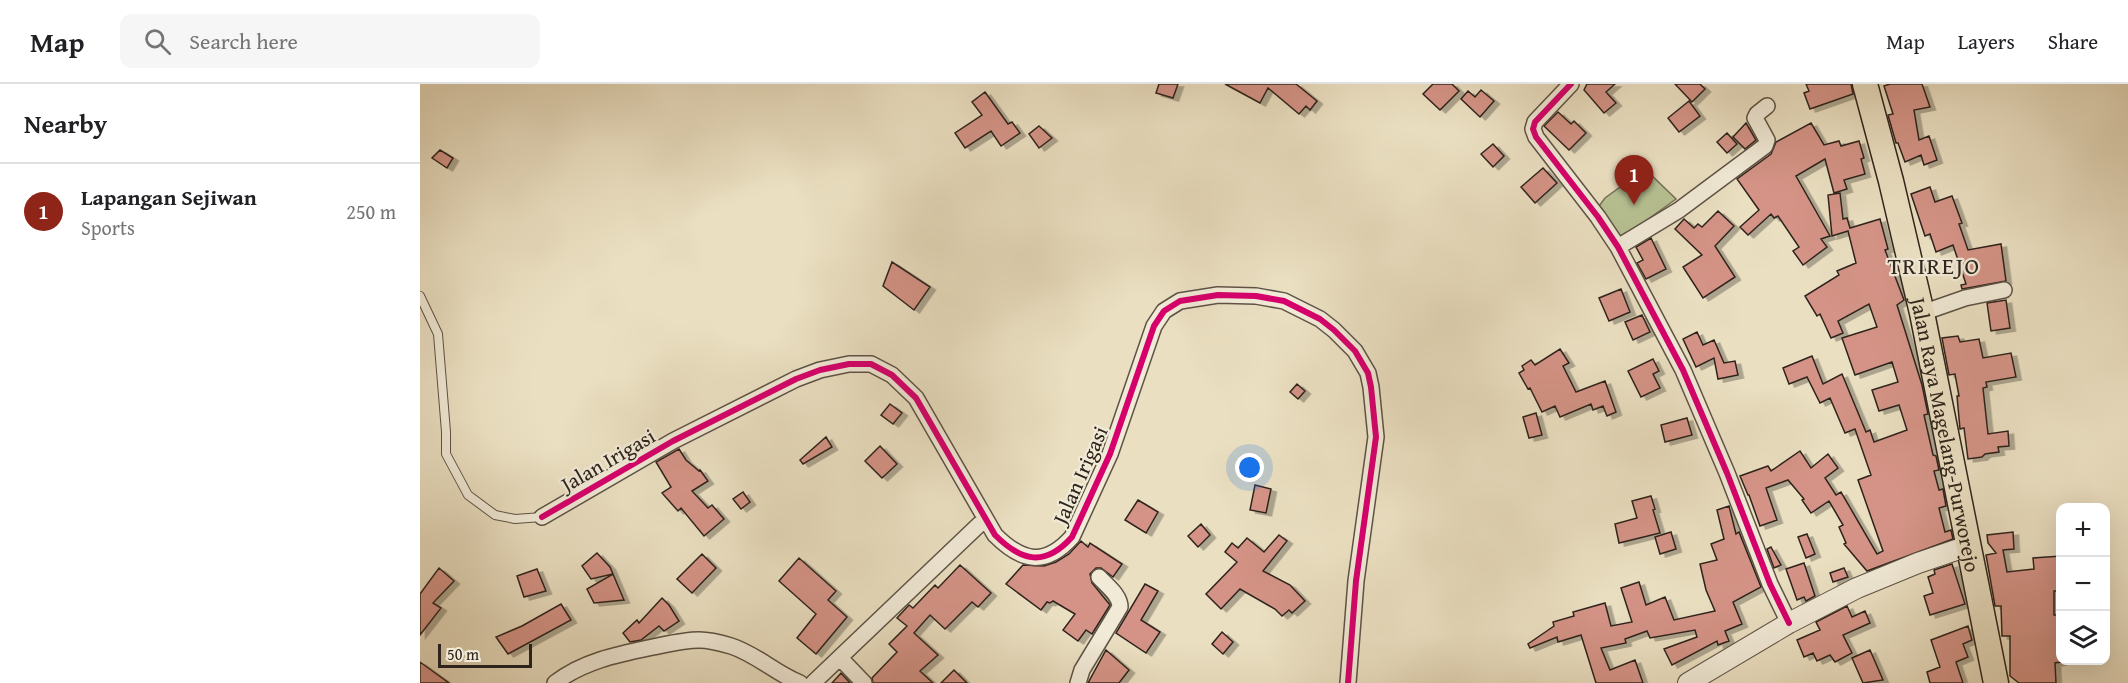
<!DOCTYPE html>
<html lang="en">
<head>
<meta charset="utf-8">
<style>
  :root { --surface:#fff; --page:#f6f6f6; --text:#202124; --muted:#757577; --line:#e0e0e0; --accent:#8f2418 }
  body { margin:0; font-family:"Gentium Book Plus",serif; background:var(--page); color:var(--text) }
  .controls { position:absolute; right:18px; bottom:18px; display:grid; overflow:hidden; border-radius:12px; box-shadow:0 6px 24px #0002 }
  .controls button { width:54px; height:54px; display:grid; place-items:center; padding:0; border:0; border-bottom:2px solid var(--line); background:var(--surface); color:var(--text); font:30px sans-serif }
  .scale { position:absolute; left:18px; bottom:15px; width:94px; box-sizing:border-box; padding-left:6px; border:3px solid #2f241c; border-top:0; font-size:16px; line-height:21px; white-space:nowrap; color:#2f241c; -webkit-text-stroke:4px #f1ead7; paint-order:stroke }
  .you { position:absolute; left:830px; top:384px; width:21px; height:21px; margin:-15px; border:4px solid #fff; border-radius:50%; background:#1a73e8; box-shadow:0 0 0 9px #1a73e833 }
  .badge { display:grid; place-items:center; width:39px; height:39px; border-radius:50%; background:var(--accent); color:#fff; font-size:20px; font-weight:700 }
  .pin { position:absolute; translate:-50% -50px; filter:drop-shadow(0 2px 3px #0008) }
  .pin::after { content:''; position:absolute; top:32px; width:21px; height:18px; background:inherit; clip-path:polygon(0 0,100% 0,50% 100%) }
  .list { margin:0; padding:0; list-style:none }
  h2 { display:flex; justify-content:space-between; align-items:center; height:78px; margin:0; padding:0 24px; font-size:26px }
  h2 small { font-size:20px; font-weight:400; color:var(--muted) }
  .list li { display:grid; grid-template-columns:39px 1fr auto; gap:18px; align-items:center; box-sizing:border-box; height:96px; padding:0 24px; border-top:2px solid var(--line) }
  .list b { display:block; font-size:22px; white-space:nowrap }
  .list p { margin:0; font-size:20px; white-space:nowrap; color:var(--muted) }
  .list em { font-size:20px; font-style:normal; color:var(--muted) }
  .icon { flex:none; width:33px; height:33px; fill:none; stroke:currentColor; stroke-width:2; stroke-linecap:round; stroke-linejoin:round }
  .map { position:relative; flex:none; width:1708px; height:599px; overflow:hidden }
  header { display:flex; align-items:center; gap:36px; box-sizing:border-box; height:84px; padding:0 30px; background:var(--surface); border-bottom:2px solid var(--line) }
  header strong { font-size:28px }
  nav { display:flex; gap:33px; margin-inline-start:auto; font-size:21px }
  .search { width:420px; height:54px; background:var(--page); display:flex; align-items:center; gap:15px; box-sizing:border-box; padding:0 21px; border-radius:12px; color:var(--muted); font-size:22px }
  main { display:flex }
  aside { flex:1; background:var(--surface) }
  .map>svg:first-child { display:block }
</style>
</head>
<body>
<header>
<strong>Map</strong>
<div class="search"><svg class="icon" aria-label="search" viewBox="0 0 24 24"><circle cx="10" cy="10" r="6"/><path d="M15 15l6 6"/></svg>Search here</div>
<nav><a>Map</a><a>Layers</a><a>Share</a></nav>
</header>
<main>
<aside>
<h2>Nearby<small></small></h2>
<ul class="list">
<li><span class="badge">1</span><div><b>Lapangan Sejiwan</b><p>Sports</p></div><em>250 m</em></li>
</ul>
</aside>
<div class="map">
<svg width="1708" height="599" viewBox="0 0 1708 599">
  <defs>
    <filter id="shadow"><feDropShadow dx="5.5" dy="3" stdDeviation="0" flood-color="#0004"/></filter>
  </defs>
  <rect width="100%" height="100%" fill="#eadfc1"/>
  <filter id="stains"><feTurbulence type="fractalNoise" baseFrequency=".00333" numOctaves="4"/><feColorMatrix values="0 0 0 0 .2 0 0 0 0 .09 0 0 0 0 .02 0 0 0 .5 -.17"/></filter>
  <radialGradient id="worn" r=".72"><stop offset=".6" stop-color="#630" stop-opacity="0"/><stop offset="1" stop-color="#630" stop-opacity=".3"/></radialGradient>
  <path fill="#b7c192" stroke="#737257" stroke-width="1.5" d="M1225,85L1256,115L1198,157L1176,126L1185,114Z"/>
  <path fill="#d49386" stroke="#2f241c" stroke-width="1.5" filter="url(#shadow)" d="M739,0H758L753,14L736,9Z
    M805,0H876L897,17L890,26L886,22L879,30L848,4L840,19Z
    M1013,0H1032L1039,7L1020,26L1003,10Z
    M1167,0H1195L1186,8L1196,19L1184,29L1164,6Z
    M1255,0H1280L1285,5L1272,18Z
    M1386,0H1431L1433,10L1390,25L1384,9L1389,7Z
    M1470,0H1502L1510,23L1494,26L1499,56L1509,52L1517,76L1504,81L1501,71L1485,78L1478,59H1476L1468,31L1473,30L1464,2Z
    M1061,6L1074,17L1060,33L1041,15L1048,7L1055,13Z
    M565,8L588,40L592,38L600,49L581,62L571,47L545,64L535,49L562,31L552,18Z
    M1269,17L1280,32L1259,48L1248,34Z
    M1138,28L1151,40L1154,37L1166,49L1149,66L1124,42Z
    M1326,39L1336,56L1325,65L1313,53Z
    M1391,39L1404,61L1419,57L1421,62L1439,57L1444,74L1441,75L1445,90L1424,96L1427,105L1414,109L1405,75L1376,92L1410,152L1401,155L1407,163L1383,181L1373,167L1379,163L1358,132L1354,134L1351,130L1328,151L1320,143L1339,126L1317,95L1351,70L1356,58Z
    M619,42L632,54L619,64L609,50Z
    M1307,49L1317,60L1307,69L1297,58Z
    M1073,60L1084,72L1073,83L1061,70Z
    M20,66L33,74L27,84L12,74Z
    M1123,84L1137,99L1115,119L1101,103Z
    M1510,103L1515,118L1532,112L1542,139L1539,140L1548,166L1581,160L1586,197L1542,205L1541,201L1546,200L1533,161L1516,168L1510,150L1505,152L1491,110Z
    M1420,109L1423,135L1427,134L1430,144L1460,135L1468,165L1465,166L1484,216L1477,221L1502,301L1508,330L1504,331L1513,371L1516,372L1519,386L1514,387L1519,406L1523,405L1526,422L1519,424L1525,448L1531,446L1533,455L1447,487L1424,460L1426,459L1419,443L1423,441L1409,417L1391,429L1382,416L1384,415L1368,396L1346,404L1357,436L1340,442L1329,411H1328L1320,392L1348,382L1351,387L1380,367L1391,384L1408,370L1418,384L1405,394L1416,411L1421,408L1457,470L1463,467L1438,396L1451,391L1435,345L1425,349L1410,314L1400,319L1387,293L1369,300L1363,284L1392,272L1403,300L1422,290L1446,348L1450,346L1454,358L1487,346L1479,321L1459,327L1452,306L1478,298L1472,278L1435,291L1422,254L1457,243L1449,220L1418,237L1423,249L1411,254L1400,230L1397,232L1385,212L1419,191L1417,187L1436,179L1428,147L1412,152L1408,111Z
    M1298,127L1314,142L1295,162L1315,193L1283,214L1263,183L1282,171L1255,145L1264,135L1274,144L1278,140L1282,143Z
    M1231,154L1246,185L1226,195L1217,179L1223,176L1216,163Z
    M472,178L510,203L494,226L463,202Z
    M1201,205L1210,228L1189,237L1179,214Z
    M1586,216L1590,244L1571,247L1567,219Z
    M1222,231L1230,248L1213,256L1205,238Z
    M1277,248L1283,261L1294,256L1304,279L1315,277L1318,291L1298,295L1294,274L1276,283L1263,255Z
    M1538,252L1540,258L1559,255L1563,274L1591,269L1596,293L1566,298L1567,303L1563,304L1568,350L1588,347L1589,362L1578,363L1579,368L1565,370L1562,373L1548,375L1544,344L1540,345L1537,312H1539L1535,290L1529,291L1522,254Z
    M1140,265L1149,279L1143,282L1156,308L1185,297L1196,328L1187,332L1183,322L1173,326L1171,320L1140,333L1135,322L1122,328L1110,304L1108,305L1099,289L1104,286L1102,282L1111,276L1115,281Z
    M1233,275L1239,287L1233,290L1240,304L1221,313L1208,287Z
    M877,300L885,307L878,315L870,308Z
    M470,320L482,329L473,340L461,331Z
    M1116,329L1122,351L1109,354L1103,333Z
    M1267,334L1272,351L1245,358L1241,341Z
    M406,353L412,363L383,380L380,376Z
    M460,362L477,380L462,394L445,377Z
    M259,365L266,376L279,387L280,386L288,397L272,407L288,424L292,421L304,435L284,452L261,424L258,427L242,409L251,403L236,378Z
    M835,401L851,405L846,429L830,426Z
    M323,408L330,418L321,425L313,415Z
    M1231,412L1235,425L1233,426L1240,449L1199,459L1195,440L1217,434L1212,417Z
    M718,416L738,428L726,449L705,436Z
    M1309,422L1316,450L1319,448L1341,503L1313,518L1322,540L1305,547L1309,557L1298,561L1297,557L1252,581L1244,565L1277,553L1275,546L1230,554L1227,547L1205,555L1206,559L1181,564L1190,586L1215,576L1223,599H1176L1161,551L1138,558L1137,553L1110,564L1108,560L1134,542L1133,538L1154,532L1153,528L1185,519L1191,542L1212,538L1201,504L1219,498L1226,521L1245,513L1254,536L1295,527L1286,506L1280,480L1297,476L1291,460L1304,455L1297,426Z
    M781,440L790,451L778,463L768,452Z
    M1251,448L1256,465L1240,470L1235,453Z
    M1593,448L1594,465L1583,466L1587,488L1614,485L1613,474L1641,472V507H1634V531H1640L1641,578L1635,579L1636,599H1599L1590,592V552H1582L1581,522H1575L1566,471L1576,469L1568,459L1567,451Z
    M1387,450L1395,470L1386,474L1378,453Z
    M859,451L867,457L843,487L870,501L885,517L872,529L869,526L862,532L855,525L820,505L801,525L786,510L817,478L805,468L812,459L818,464L827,454L844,468Z
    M661,457L668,463L670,459L702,480L693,493L681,484H676L670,490L672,499L690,521L672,550L666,546L658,557L643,546L655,530L633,517L630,519L627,518L621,526L586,500L603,481L624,482L636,478L649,470Z
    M1351,463L1361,481L1354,484L1347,465Z
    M177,469L190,483L193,490L171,495L162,482Z
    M282,470L296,484L272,509L257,495Z
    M379,474L416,507L408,516L427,533L396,570L377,554L396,530L359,497Z
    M1384,479L1395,512L1386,517L1384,513L1377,516L1366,485Z
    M1532,480L1545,520L1510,531L1504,512L1513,509L1508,493L1515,490L1514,486Z
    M540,481L571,509L558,523L552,518L525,545L510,531L494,549L518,571L500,587L513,599H453L452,594L477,568L469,560L487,542L477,534L489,521L493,524L515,501L518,504Z
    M19,484L34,497L13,519L21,524L0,551V510Z
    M1424,484L1428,493L1413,498L1410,489Z
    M117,485L126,507L104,513L97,492Z
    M193,490L204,516L174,519L167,505Z
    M725,500L738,507L721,536L740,548L726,569L696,549Z
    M242,514L249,521L259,537L244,547L239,542L221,556L210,558L203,549L217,536L219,539Z
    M141,520L151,536L88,570L76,553L102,542Z
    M1427,522L1432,533L1445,527L1450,539L1423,551L1432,569L1415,578L1410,571L1397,577L1393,569L1384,573L1377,556L1400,546L1396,538Z
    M1548,542L1552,556L1543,560L1548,573L1536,578L1543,599H1510L1507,588L1520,583L1511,556Z
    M802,548L813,558L803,570L792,560Z
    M686,566L709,586L699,599H668Z
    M1450,566L1463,596L1443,599L1432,574Z
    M0,578L29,599H0Z
    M534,586L547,599H521Z
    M421,589L430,599H412Z"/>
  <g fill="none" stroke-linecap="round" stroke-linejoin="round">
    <defs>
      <path id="service" d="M0,212L18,250L26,348V370L48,411L75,431L95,435L122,433"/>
      <path id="minor" d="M1151,0L1115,38L1113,45L1116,53L1178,133L1198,163L1263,286L1307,389L1350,500L1369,539
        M1198,163L1259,126L1345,62L1347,56L1335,34L1337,30L1347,22
        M1502,229L1545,214L1584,206
        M122,433L253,357L376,295L400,286L429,280H451L472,291L496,314L575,451C602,478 625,483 652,453L690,370L734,242L744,227L760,217L798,211L836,212L864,217L900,235L914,246L935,267L948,289L951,303L956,353L936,497L928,599
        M420,574L444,599
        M135,599C163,577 199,570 233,563C248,560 264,556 279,556C290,556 301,559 311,562C336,570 355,589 380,599
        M393,599L565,435
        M658,599L662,586L700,523C700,511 687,502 679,493"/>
      <path id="tertiary" d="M1268,599L1369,539L1437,504L1498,479L1548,462"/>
      <g id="primary">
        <path id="s1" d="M1445,0L1471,97L1502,229L1576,599"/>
      </g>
    </defs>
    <use href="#service" stroke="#5e5345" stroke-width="10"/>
    <use href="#minor" stroke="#5e5345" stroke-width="18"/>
    <use href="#tertiary" stroke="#5e5345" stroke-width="22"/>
    <use href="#primary" stroke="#2f241c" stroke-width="27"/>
    <use href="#service" stroke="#f1ead7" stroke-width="8"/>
    <use href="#minor" stroke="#f1ead7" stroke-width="15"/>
    <use href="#tertiary" stroke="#f1ead7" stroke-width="20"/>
    <use href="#primary" stroke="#eadfc1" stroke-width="24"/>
    <defs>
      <path id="cycleway" d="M1151,0L1115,38L1113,45L1116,53L1178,133L1198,163L1263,286L1307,389L1350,500L1369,539
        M122,433L253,357L376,295L400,286L429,280H451L472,291L496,314L575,451C602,478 625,483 652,453L690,370L734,242L744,227L760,217L798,211L836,212L864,217L900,235L914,246L935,267L948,289L951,303L956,353L936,497L928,599"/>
    </defs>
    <use href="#cycleway" stroke="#f1ead7" stroke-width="10"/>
    <use href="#cycleway" stroke="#d6006c" stroke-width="6"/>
  </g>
  <g text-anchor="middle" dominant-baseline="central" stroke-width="4.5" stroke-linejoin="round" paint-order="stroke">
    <g font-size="21" fill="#2f241c" stroke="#f1ead7">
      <text stroke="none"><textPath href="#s1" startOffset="360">Jalan Raya Magelang-Purworejo</textPath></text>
      <text transform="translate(188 376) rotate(-30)">Jalan Irigasi</text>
      <text transform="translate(660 391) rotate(-66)">Jalan Irigasi</text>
    </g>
    <g font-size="24" letter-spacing="1.5" fill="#2f241c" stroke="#f1ead7">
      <text x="1514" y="181">TRIREJO</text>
    </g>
  </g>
  <rect width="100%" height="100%" filter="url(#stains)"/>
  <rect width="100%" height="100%" fill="url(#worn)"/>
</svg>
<div class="controls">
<button>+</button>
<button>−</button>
<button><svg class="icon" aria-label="layers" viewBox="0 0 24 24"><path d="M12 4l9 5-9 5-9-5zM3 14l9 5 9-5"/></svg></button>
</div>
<div class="scale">50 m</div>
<div class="you"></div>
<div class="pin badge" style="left:1214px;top:121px">1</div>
</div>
</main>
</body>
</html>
